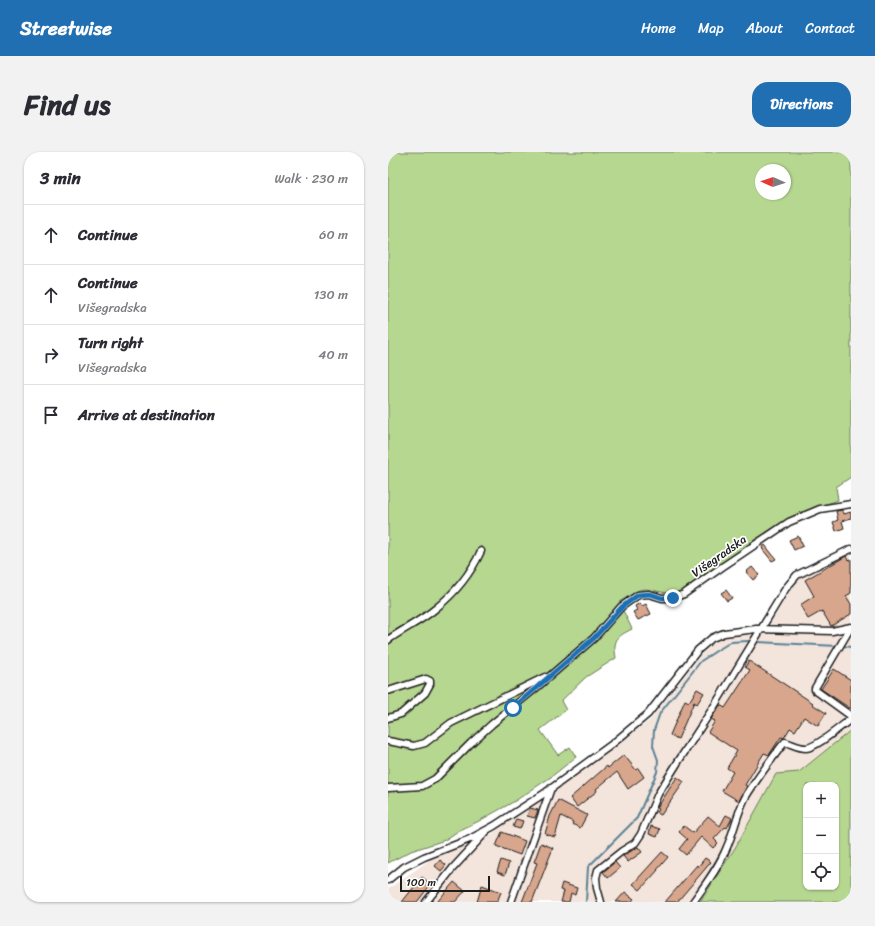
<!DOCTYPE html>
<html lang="en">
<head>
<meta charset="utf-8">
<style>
  :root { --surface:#fff; --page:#f2f2f3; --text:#2b2b33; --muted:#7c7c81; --line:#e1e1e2; --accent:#1f6fb2 }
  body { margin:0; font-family:Sriracha,sans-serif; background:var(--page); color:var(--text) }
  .controls { position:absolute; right:12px; bottom:12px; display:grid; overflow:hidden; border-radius:8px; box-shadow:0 1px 3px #0004 }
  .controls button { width:36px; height:36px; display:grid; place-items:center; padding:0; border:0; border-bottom:1px solid var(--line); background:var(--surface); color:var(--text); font:20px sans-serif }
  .compass { position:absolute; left:367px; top:12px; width:36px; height:36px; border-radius:50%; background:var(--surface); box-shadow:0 1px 3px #0004; rotate:273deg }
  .scale { position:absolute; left:12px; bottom:10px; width:90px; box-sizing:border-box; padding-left:4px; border:2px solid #1c1c1c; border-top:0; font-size:11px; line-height:14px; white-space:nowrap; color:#1c1c1c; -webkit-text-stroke:3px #fff; paint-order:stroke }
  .stop { position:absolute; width:12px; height:12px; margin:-9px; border:3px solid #1f6fb2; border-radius:50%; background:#fff }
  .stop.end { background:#1f6fb2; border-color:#fff; box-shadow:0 1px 4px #0008 }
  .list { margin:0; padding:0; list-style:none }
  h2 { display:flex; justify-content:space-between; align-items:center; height:52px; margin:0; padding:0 16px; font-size:17px }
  h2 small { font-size:13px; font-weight:400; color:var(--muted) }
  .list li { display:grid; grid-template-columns:26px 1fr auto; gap:12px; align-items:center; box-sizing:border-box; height:60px; padding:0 16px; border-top:1px solid var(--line) }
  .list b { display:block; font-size:15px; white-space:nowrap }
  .list p { margin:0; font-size:13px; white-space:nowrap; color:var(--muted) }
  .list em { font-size:13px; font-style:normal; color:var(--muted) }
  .icon { flex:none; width:22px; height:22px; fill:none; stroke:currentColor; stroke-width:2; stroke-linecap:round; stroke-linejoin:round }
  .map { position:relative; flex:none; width:463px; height:750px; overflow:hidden; border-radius:16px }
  header { display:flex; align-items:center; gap:24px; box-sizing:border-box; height:56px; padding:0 20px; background:var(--accent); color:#fff }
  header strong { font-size:19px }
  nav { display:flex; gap:22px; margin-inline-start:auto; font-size:14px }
  .intro { display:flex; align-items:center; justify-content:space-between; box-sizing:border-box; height:96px; padding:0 24px }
  h1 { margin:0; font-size:28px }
  .button { padding:10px 18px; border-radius:16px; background:var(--accent); color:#fff; font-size:14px; font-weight:700 }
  main { display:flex; gap:24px; padding:0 24px }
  aside { flex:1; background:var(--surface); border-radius:16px; box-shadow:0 1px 3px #0004 }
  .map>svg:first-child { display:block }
</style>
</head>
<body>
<header>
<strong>Streetwise</strong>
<nav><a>Home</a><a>Map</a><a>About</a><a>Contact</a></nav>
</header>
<div class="intro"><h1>Find us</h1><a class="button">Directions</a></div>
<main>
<aside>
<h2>3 min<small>Walk · 230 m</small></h2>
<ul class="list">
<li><svg class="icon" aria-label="ahead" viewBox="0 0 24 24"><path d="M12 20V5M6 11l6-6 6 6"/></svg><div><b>Continue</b></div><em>60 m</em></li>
<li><svg class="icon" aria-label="ahead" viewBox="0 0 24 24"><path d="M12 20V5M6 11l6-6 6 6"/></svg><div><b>Continue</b><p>Višegradska</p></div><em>130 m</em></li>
<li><svg class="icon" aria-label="right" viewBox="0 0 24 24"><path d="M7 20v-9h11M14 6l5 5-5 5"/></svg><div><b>Turn right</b><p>Višegradska</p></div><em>40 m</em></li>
<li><svg class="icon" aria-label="arrive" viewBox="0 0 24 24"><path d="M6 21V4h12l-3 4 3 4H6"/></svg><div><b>Arrive at destination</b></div></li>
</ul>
</aside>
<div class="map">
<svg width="463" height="750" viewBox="0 0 463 750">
  <rect width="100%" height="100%" fill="#fff"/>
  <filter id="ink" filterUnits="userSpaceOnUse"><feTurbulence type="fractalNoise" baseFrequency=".025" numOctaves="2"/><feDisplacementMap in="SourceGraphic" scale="8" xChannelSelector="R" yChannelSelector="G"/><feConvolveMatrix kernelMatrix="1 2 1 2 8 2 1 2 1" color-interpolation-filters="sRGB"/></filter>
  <g filter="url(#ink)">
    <path fill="#f3e4dc" d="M463,401V578L411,620L388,622L347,696L312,750H0V737L49,703L104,682L136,657L233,590L262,568L315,500L330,488L343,483H375L411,425Z"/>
    <path fill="#b6d790" stroke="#697a56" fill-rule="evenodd" d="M0,0H463V325L448,335L450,348L407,363L366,388L295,439L285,442L257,437L251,438L231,450L244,477C228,485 225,488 228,506L198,525L173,549L178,558L152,578L170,603L182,595L188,605L163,625L127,649L91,669L70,679L57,688L23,699L0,711ZM373,18H397V42H373Z
      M463,578V750H312L347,696L388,622L411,620ZM418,633H448V735H418Z"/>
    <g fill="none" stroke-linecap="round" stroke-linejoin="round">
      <path stroke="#5b8295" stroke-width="2" d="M369,490L450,494
        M454,494L463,495
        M198,750L200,715L249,666L269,620L270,608L265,594L266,578L272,561L313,509L328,499L343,490L360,489"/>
    </g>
    <path fill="#d8a68c" stroke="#1c1c1c" d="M455,358L456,362L463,360V366L454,369L456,376L448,379L445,370L450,368L448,359Z
      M410,384L415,394L406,398L401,388Z
      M377,393L388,407L384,409L375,398L374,395Z
      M458,404L460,408L463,407V441L458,444L463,452V462L443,474L434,459L420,467L412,453L426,444L417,428Z
      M364,415L371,423L365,428L358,420Z
      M338,438L344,446L339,449L333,441Z
      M252,451L254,454L258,452L263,462L250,468L245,460L249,458L247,454Z
      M361,509L425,551L424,552L438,561L430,574L416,565L407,579L402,576L396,586L393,585L381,603L376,601L357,633L359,634L351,649L334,639L345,620L339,616L349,599L320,580L327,569L323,567L332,553L337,556L362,518L357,515Z
      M446,517L463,528V557L433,537Z
      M309,537L316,541L309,552L306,550L290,587L282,583L297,548L301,550Z
      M236,603L248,618L250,616L256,625L240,637L229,620L208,637L209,639L189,655L182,646L219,614L220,616Z
      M289,625L296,630L273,663L269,661L271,657L269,656Z
      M170,648L199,663L192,676L184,672L185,670L173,664L167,685L157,682L162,664Z
      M142,656L150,658L147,666L139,664Z
      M338,663L344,666L339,676L337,675L326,687L330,691L325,696L313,685L298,703L291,697L299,687L291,680L296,674L305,681L320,664L332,674Z
      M128,667L135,669L132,677L125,675Z
      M263,674L272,677L269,685L261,682Z
      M114,680L137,689L132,703L108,694Z
      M153,691L165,696L144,750H134L149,711L146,710Z
      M250,695L254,700L240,710L235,704Z
      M274,700L280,705L269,718H270L252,738L245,732Z
      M317,706L323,710L289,750H277L309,713L310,715Z
      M52,708L58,713L53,719L47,714Z
      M113,708L121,711L117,723L109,720Z
      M227,710L232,716L220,726L215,720Z
      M34,725L43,732L29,750H14Z
      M66,730L77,739L67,750H49Z
      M174,731L189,736L187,743L183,741L181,750H173L176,739L172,738Z
      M94,733L113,740L109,750H89Z
      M237,740L246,747L243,750H228Z"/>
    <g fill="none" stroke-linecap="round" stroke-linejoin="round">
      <defs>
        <path id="minor" d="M463,475L427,536V538L463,564
          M0,488C15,477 33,469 47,457C66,442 83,421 93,399
          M0,539L38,527L42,529V532L37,541L13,562L0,566
          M0,589L26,594L37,591L63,571L157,525
          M0,636L34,634L47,627L83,591L104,572L148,536L206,486L233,455L250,443L261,442L274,446H285L296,442L334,415L401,370L432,357L463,352
          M0,728L16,715L36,705L82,687L106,674L157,641L223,593L260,562L310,498L324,486L336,481L368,477L444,479L463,475
          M38,750L65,716L98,680
          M123,750L163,636
          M213,750L209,736L208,726L210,718L234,699L247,691L253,682L270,642L290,610L327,553L398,436L409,423L463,397
          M305,750C317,733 331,715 339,695C346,679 349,662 357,646C367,629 380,612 392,596L397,590C404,592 411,596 418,596C428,596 453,574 463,567"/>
      </defs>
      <use href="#minor" stroke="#1c1c1c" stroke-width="9"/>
      <use href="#minor" stroke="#fff" stroke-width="6"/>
    </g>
  </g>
  <g fill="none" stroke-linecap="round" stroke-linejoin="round" filter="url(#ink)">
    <path stroke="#1f6fb2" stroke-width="5" d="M125,556L206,486L234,455L250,443L262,442L274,446H285"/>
  </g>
  <g text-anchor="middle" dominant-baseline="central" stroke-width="3.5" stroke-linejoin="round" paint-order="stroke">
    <g font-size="12" fill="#1c1c1c" stroke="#fff">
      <text transform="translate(331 404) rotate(-35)">Višegradska</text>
    </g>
  </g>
</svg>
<div class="controls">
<button>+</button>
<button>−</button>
<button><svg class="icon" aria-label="locate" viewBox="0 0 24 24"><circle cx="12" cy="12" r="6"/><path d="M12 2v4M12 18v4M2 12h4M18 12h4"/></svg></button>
</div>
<svg class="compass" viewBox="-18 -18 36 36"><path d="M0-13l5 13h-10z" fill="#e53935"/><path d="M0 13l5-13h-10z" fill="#7c7c81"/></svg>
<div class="scale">100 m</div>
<div class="stop" style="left:125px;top:556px"></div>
<div class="stop end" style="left:285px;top:446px"></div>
</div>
</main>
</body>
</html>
